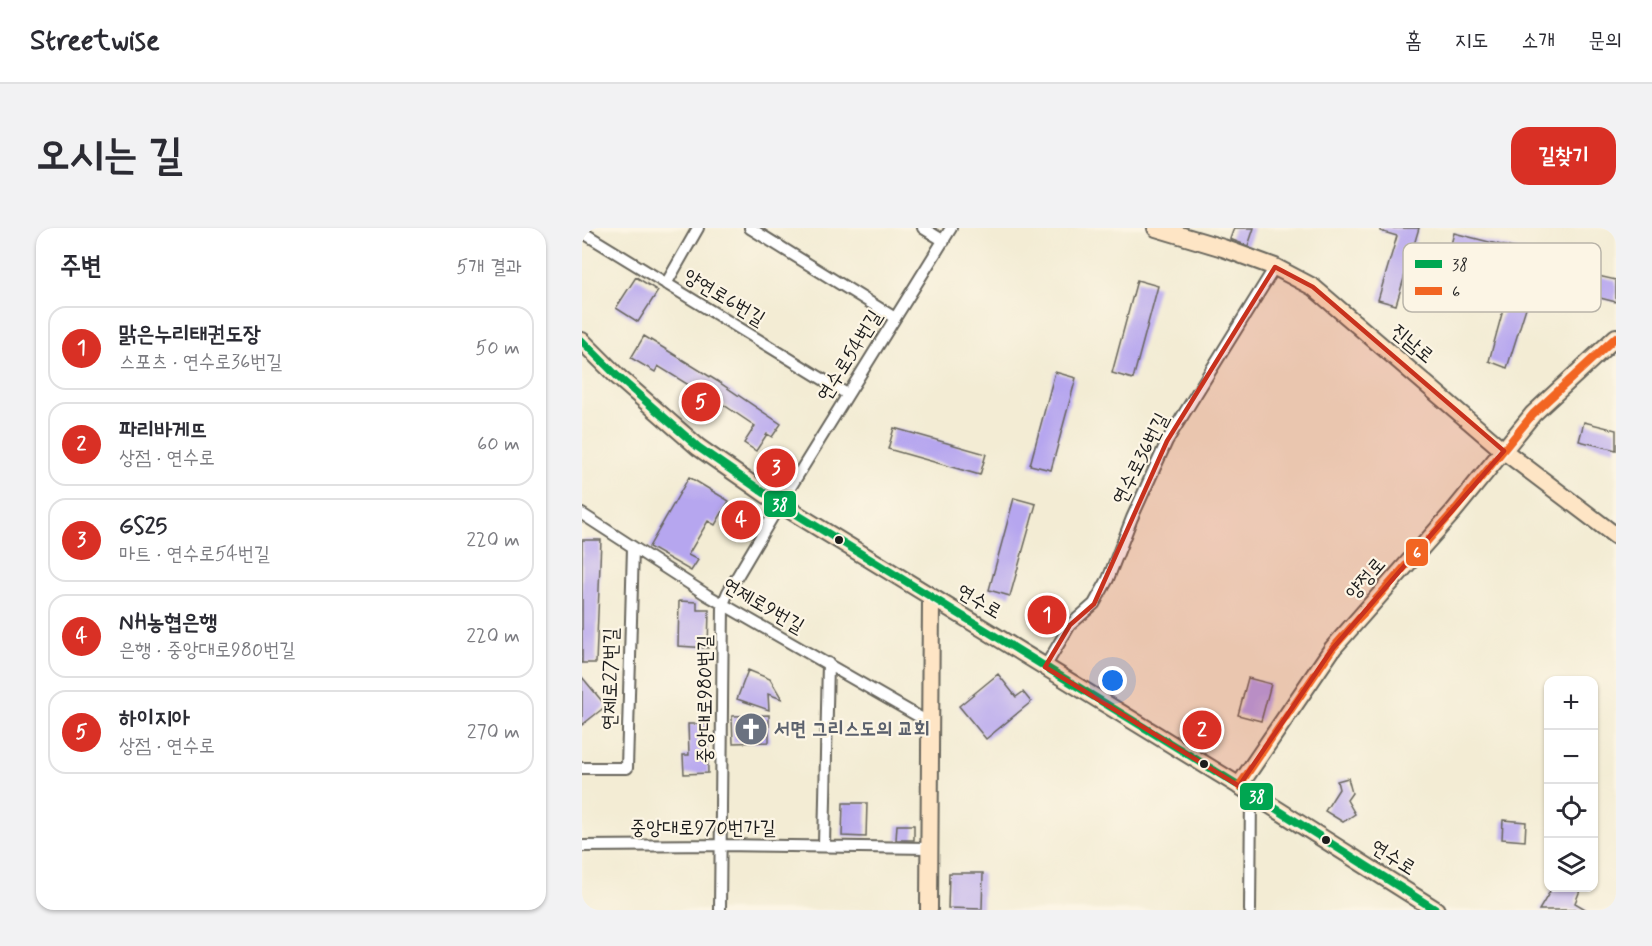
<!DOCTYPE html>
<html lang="ko">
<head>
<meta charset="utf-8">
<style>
  :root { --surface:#fff; --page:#f2f2f3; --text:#2b2b33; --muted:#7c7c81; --line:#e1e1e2; --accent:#d93025 }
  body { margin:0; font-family:Mynerve,"Poor Story",sans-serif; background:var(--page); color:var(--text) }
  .controls { position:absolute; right:18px; bottom:18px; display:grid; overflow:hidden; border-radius:12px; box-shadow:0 2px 4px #0004 }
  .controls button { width:54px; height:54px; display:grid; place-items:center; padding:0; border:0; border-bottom:2px solid var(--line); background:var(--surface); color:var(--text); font:30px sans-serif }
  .you { position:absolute; left:531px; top:453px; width:21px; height:21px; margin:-15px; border:4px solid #fff; border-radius:50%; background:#1a73e8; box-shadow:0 0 0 9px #1a73e833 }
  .badge { display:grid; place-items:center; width:39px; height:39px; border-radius:50%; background:var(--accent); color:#fff; font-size:20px; font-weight:700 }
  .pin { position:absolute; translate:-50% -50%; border:3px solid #fff; box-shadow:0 2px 6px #0006 }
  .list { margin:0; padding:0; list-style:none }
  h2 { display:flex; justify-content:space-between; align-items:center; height:78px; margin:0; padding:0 24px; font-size:26px }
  h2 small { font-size:20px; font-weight:400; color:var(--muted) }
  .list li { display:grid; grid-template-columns:39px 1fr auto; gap:18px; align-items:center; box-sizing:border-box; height:84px; margin:0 12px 12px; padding:0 12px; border:2px solid var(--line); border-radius:18px }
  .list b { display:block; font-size:22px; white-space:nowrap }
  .list p { margin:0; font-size:20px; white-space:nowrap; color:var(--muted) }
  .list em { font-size:20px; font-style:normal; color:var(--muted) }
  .icon { flex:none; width:33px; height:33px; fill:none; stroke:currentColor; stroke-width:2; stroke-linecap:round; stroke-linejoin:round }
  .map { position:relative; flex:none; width:1034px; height:682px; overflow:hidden; border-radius:18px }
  header { display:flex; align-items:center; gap:36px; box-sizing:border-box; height:84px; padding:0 30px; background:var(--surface); border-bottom:2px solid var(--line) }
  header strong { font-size:28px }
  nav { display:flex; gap:33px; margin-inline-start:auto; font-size:21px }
  .intro { display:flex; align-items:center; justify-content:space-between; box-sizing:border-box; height:144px; padding:0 36px }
  h1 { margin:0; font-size:42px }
  .button { padding:15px 27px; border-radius:18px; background:var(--accent); color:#fff; font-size:21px; font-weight:700 }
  main { display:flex; gap:36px; padding:0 36px }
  aside { flex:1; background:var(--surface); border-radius:18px; box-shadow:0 2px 4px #0004 }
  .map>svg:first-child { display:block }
</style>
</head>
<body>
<header>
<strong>Streetwise</strong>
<nav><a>홈</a><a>지도</a><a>소개</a><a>문의</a></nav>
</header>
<div class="intro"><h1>오시는 길</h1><a class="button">길찾기</a></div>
<main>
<aside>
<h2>주변<small>5개 결과</small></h2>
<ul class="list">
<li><span class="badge">1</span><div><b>맑은누리태권도장</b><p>스포츠 · 연수로36번길</p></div><em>50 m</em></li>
<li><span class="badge">2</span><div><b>파리바게뜨</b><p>상점 · 연수로</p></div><em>60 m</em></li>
<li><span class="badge">3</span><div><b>GS25</b><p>마트 · 연수로54번길</p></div><em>220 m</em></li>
<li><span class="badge">4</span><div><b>NH농협은행</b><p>은행 · 중앙대로980번길</p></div><em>220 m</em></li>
<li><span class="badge">5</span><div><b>하이지아</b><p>상점 · 연수로</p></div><em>270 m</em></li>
</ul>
</aside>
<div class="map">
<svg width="1034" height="682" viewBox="0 0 1034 682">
  <rect width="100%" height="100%" fill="#fcf5e5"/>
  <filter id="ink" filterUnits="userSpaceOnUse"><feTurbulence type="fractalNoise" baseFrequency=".0167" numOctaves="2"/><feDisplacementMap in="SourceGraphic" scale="12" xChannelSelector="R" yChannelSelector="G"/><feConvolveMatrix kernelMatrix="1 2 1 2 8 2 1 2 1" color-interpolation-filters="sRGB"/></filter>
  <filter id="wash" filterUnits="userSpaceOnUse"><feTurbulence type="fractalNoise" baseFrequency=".008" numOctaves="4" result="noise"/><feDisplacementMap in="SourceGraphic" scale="24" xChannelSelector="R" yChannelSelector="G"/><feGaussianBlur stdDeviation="1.35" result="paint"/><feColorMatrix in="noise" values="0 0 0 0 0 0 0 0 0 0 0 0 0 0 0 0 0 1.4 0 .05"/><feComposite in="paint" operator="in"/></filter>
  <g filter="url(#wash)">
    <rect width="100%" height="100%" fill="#f3ecd4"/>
    <g id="blocks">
      <path fill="#b6a6ef" d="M652,0H672L666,18L648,11Z
        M798,0H837L814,77L796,72L815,8L798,3Z
        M872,5L966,29L961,48L867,24Z
        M990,42L1034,52V74L986,62Z
        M54,49L76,63L56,94L34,80Z
        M555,52L576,58L551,151L530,145Z
        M927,60L948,67L925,140L907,133Z
        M62,108L135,153L199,196L190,209L185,206L174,223L162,215L173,198L127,167L126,169L76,138L73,144L49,130Z
        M473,144L494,150L469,242L448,237Z
        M1002,194L1034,202V222L997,213Z
        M312,200L404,226L398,247L306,221Z
        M107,249L147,273L133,297L126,293L106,327L116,332L109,343L67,319Z
        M432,270L454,276L428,368L407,362Z
        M0,312H19L14,435H0Z
        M97,373L115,374V382H127L126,420L96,418Z
        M166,442L188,451L200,471L186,466L187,482L155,471Z
        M416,446L434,469L441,464L449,474L404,511L377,478Z
        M0,449L24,478L0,497Z
        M666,450L689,456L679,493L656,487Z
        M187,487V514L151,515L150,488Z
        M106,496H125L126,545L102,546L101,527H107Z
        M766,550L770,565L765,572L773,586L761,594L743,583L757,561L755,553Z
        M261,575H285L284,609L260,608Z
        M921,592L944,594L943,613L920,611Z
        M315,597H332V612H314Z
        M367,645H401L400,681L366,680Z
        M970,660H999L993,675L1005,682H957Z"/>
    </g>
  </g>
  <g filter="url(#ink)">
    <use href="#blocks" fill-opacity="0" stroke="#67655c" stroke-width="1.5"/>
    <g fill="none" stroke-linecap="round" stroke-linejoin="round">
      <defs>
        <path id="street" d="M168,0L313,90
          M341,0L362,13
          M0,4L265,166
          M84,56L116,0
          M0,286L125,367L348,495
          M463,439L488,397L512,376L526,351L550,290L585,213L693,39
          M0,540H45L51,319
          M242,617L246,435
          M0,618L140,617L347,620
          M138,682L141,376L146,364L198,276L369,0
          M668,682L669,565"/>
        <path id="secondary" d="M574,0L641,20L693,39L731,59L922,223L1034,308
          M0,113L35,148L116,219L198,276L669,565L854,682
          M657,558L751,420L871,284L951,186L1034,109
          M347,682L349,369"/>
      </defs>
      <use href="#street" stroke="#67655c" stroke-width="14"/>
      <use href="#secondary" stroke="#67655c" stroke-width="20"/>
      <use href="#street" stroke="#fff" stroke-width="10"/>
      <use href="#secondary" stroke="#fee5c5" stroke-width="16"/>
      <defs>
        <path id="bus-1" d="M0,113L35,148L116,219L198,276L669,565L854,682"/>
        <path id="bus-2" d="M657,558L751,420L871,284L951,186L1034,109"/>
      </defs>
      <use href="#bus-1" stroke="#fcf5e5" stroke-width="12"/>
      <use href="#bus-2" stroke="#fcf5e5" stroke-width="12"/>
      <use href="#bus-1" stroke="#00a651" stroke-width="8"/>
      <use href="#bus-2" stroke="#f26522" stroke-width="8"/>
    </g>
  </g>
  <path fill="#c8321e" fill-opacity="0.2" stroke="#c8321e" stroke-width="4.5" stroke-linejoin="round" d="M693,39L731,59L922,223L751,420L657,558L463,439L488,397L512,376L585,213Z"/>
  <defs>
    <symbol id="church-disc" viewBox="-11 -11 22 22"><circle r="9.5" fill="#6b7280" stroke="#fcf5e5"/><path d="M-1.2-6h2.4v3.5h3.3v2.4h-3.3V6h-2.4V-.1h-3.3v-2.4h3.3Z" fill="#fff"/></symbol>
  </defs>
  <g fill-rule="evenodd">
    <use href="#church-disc" x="150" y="482" width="38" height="38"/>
  </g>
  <g fill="#1c1c1c" stroke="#fcf5e5" stroke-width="2">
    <circle cx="257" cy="312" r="5"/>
    <circle cx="622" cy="536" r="5"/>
    <circle cx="744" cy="612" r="5"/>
  </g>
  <g text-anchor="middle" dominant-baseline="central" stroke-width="4.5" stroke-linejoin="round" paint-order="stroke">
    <g font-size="20" fill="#1c1c1c" stroke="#fcf5e5">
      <text transform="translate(142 70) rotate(31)">양연로6번길</text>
      <text transform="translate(830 116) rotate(40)">진남로</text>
      <text transform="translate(268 128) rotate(-58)">연수로54번길</text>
      <text transform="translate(559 231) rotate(-63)">연수로36번길</text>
      <text transform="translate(784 351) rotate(-49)">양정로</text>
      <text transform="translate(397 374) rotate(31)">연수로</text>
      <text transform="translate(181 378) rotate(30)">연제로9번길</text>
      <text transform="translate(29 451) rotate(-89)">연제로27번길</text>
      <text transform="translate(123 471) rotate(-90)">중앙대로980번길</text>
      <text x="121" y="600">중앙대로970번가길</text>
      <text transform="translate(811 630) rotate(32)">연수로</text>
    </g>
    <g font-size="20" font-weight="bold" fill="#5b616d" stroke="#fcf5e5" text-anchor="start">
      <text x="192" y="501">서면 그리스도의 교회</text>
    </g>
  </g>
  <rect x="821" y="15" width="198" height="69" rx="9" fill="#fcf5e5" stroke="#b9b4a9" stroke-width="1.5"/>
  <rect x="833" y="32" width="27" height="8" fill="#00a651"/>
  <rect x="833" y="59" width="27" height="8" fill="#f26522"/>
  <g font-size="16" fill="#1c1c1c">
    <text x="870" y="42">38</text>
    <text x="870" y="69">6</text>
  </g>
  <g stroke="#fcf5e5" stroke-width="2">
    <rect x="181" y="262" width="34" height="28" rx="6" fill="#00a651"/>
    <rect x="823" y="310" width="24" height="29" rx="6" fill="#f26522"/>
    <rect x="657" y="554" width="35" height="29" rx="6" fill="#00a651"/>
  </g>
  <g font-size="16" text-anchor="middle" font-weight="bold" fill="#fff">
    <text x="198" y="282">38</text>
    <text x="835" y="330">6</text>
    <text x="675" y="574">38</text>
  </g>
</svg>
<div class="controls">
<button>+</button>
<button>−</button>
<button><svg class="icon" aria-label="locate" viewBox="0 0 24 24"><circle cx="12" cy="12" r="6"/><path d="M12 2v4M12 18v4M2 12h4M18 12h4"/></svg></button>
<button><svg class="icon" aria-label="layers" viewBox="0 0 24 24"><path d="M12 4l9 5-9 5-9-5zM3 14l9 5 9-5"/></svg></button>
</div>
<div class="you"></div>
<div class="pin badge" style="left:465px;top:387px">1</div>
<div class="pin badge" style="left:620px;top:502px">2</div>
<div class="pin badge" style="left:194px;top:240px">3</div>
<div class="pin badge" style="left:159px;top:292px">4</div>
<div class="pin badge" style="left:119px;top:174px">5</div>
</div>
</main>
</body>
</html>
